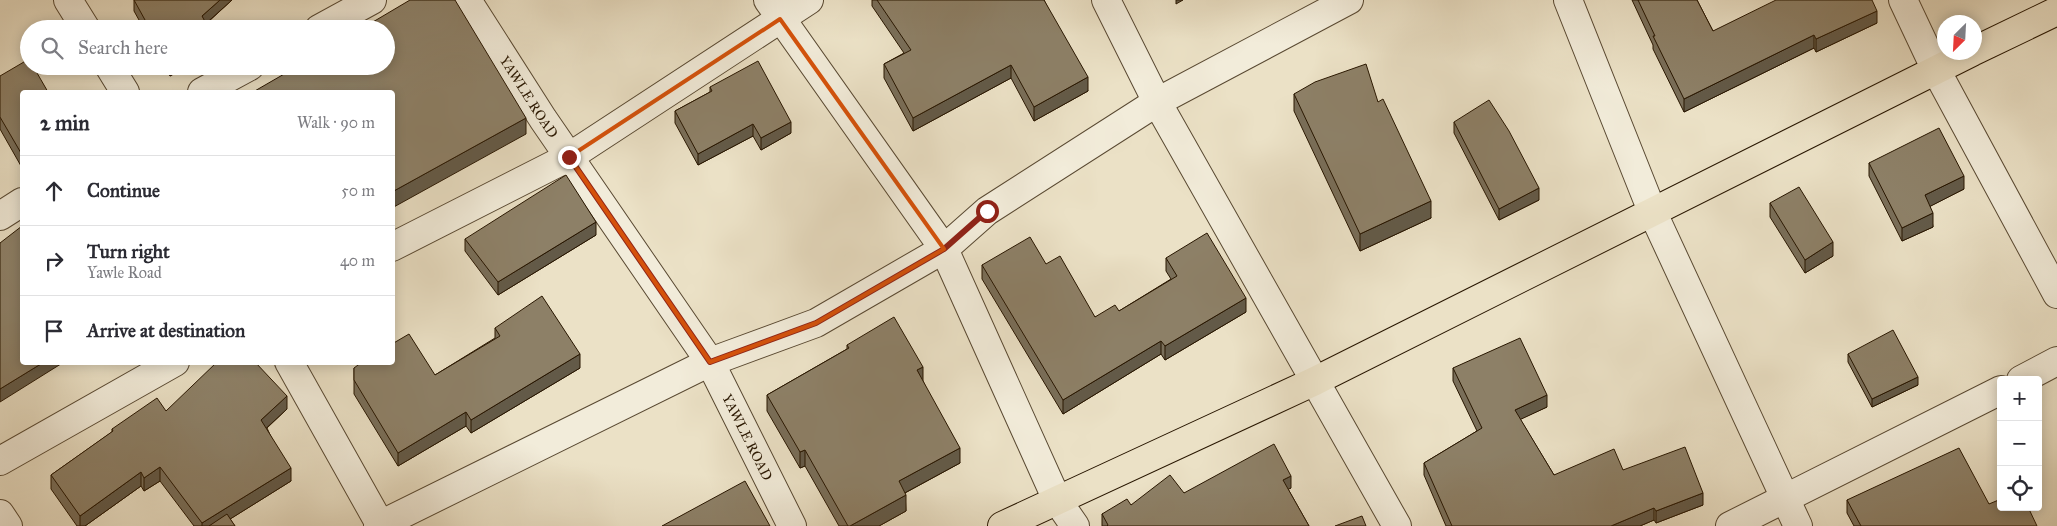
<!DOCTYPE html>
<html lang="en">
<head>
<meta charset="utf-8">
<style>
  :root { --surface:#fff; --page:#f2f2f3; --text:#2b2b33; --muted:#7c7c81; --line:#e1e1e2 }
  body { margin:0; font-family:"IM FELL Great Primer",serif; background:var(--page); color:var(--text) }
  .controls { position:absolute; right:15px; bottom:15px; display:grid; overflow:hidden; border-radius:5px; box-shadow:0 2px 12px #0003 }
  .controls button { width:45px; height:45px; display:grid; place-items:center; padding:0; border:0; border-bottom:1px solid var(--line); background:var(--surface); color:var(--text); font:25px sans-serif }
  .compass { position:absolute; left:1937px; top:15px; width:45px; height:45px; border-radius:50%; background:var(--surface); box-shadow:0 2px 12px #0003; rotate:204deg }
  .stop { position:absolute; width:15px; height:15px; margin:-11px; border:4px solid #8f2418; border-radius:50%; background:#fff }
  .stop.end { background:#8f2418; border-color:#fff; box-shadow:0 1px 5px #0008 }
  .list { margin:0; padding:0; list-style:none }
  h2 { display:flex; justify-content:space-between; align-items:center; height:65px; margin:0; padding:0 20px; font-size:21px }
  h2 small { font-size:16px; font-weight:400; color:var(--muted) }
  .list li { display:grid; grid-template-columns:32px 1fr auto; gap:15px; align-items:center; box-sizing:border-box; height:70px; padding:0 20px; border-top:1px solid var(--line) }
  .list b { display:block; font-size:19px; white-space:nowrap }
  .list p { margin:0; font-size:16px; white-space:nowrap; color:var(--muted) }
  .list em { font-size:16px; font-style:normal; color:var(--muted) }
  .icon { flex:none; width:28px; height:28px; fill:none; stroke:currentColor; stroke-width:2; stroke-linecap:round; stroke-linejoin:round }
  .map { position:relative; flex:none; width:2057px; height:526px; overflow:hidden }
  .search { position:absolute; background:var(--surface); box-shadow:0 2px 12px #0003; left:20px; top:20px; width:375px; height:55px; display:flex; align-items:center; gap:12px; box-sizing:border-box; padding:0 18px; border-radius:28px; color:var(--muted); font-size:19px }
  .panel { position:absolute; background:var(--surface); box-shadow:0 2px 12px #0003; left:20px; top:90px; width:375px; height:275px; border-radius:5px }
  .map>svg:first-child { display:block }
</style>
</head>
<body>
<div class="map">
<svg width="2057" height="526" viewBox="0 0 2057 526">
  <rect width="100%" height="100%" fill="#ebe1c6"/>
  <filter id="stains"><feTurbulence type="fractalNoise" baseFrequency=".004" numOctaves="4"/><feColorMatrix values="0 0 0 0 .2 0 0 0 0 .09 0 0 0 0 .02 0 0 0 .5 -.17"/></filter>
  <radialGradient id="worn" r=".72"><stop offset=".6" stop-color="#630" stop-opacity="0"/><stop offset="1" stop-color="#630" stop-opacity=".3"/></radialGradient>
  <g fill="none" stroke-linecap="round" stroke-linejoin="round">
    <defs>
      <g id="minor">
        <path d="M68,0L86,29"/>
        <path id="s1" d="M467,0L543,119L710,362L792,526"/>
        <path d="M768,0L944,249L1057,500L1075,526"/>
        <path d="M1106,0L1157,102L1397,526"/>
        <path d="M1568,0L1652,211L1798,526"/>
        <path d="M1903,0L1936,70L2057,294"/>
        <path d="M319,29L372,0"/>
        <path d="M109,66L125,92"/>
        <path d="M202,92L250,66"/>
        <path d="M0,216L22,202"/>
        <path d="M392,247L569,157L809,0"/>
        <path d="M289,362L381,526"/>
        <path d="M2021,380L2057,361"/>
        <path d="M0,461L175,362"/>
        <path d="M0,514L8,526"/>
        <path d="M378,526L710,362L816,323L944,249L987,211L1157,102L1349,0"/>
        <path d="M1730,526L2001,390"/>
      </g>
      <path id="trunk" d="M1974,51L2057,11
        M1002,526L1315,381L1972,52"/>
    </defs>
    <use href="#minor" stroke="#594932" stroke-width="30"/>
    <use href="#trunk" stroke="#281600" stroke-width="30"/>
    <use href="#minor" stroke="#f2ecda" stroke-width="28"/>
    <use href="#trunk" stroke="#ebe1c6" stroke-width="28"/>
  </g>
  <path fill="#796e59" stroke="#281600" d="M134,0H232L206,24L209,29H144L134,11Z
    M872,0H1044L1088,91L1034,121L1011,78L913,131L884,78V64L904,53L872,6Z
    M1632,0H1697L1713,31L1877,23L1816,52L1814,48L1684,112L1653,49V45Z
    M165,66H188L170,76Z
    M0,76L22,92V165L21,166L0,129Z
    M710,87L791,133L761,150L753,136L698,165L675,123V111L710,92Z
    M1294,94L1378,102L1431,218L1360,251L1294,111Z
    M1454,122L1539,200L1499,220L1454,133Z
    M1869,163L1964,189L1930,206L1933,227L1902,241L1869,176Z
    M1770,203L1833,256L1805,273L1770,217Z
    M596,235L498,295L465,251V239Z
    M1166,258L1246,312L1165,360L1161,354L1063,414L982,279V265L1046,264L1095,317L1119,311L1171,279L1166,271Z
    M495,328L580,368L471,433L466,426L398,466L354,394V368L435,375L495,338Z
    M847,345L923,381L960,463L905,493L906,511L879,526H839L805,466L800,468L767,411V395L847,349Z
    M1848,354L1918,385L1872,407L1848,362Z
    M1453,368L1547,407L1520,419L1554,475L1623,470L1703,505L1656,523L1654,520L1640,526H1446L1424,475V463L1477,431L1453,381Z
    M287,409L267,428L291,481L230,519L235,526H194L160,481L144,491L141,486L85,526H77L51,489V475L112,432V429L166,411Z
    M1291,488L1288,489L1309,526H1102V514L1131,505L1184,493Z
    M1847,500L1989,504L2037,526H1854L1847,513Z"/>
  <path fill="#635a48" stroke="#281600" d="M220,0H232L202,27V16Z
    M1176,0H1183L1176,4Z
    M1877,11V23L1816,52V39Z
    M1814,35V48L1684,112V99Z
    M1011,65V78L913,131V118Z
    M170,66H188L170,76Z
    M1088,77V91L1034,121V107Z
    M526,118V134L392,208V192Z
    M791,122V133L761,150V138Z
    M753,124V136L698,165V154Z
    M22,152V165L21,166V153Z
    M1964,176V189L1925,209V195Z
    M1539,188V200L1499,220V209Z
    M1431,201V218L1360,251V234Z
    M1933,213V227L1902,241V228Z
    M596,222V235L498,295V282Z
    M1833,242V256L1805,273V260Z
    M1246,298V312L1165,360V346Z
    M1161,341V354L1063,414V400Z
    M580,354V368L471,433V420Z
    M44,362H64L0,402V389Z
    M923,367V383L917,370Z
    M1918,377V385L1872,407V399Z
    M1547,395V407L1515,422V410Z
    M287,396V409L261,433V420Z
    M466,412V426L398,466V453Z
    M960,448V463L899,496V481Z
    M805,450V466L800,468V452Z
    M160,467V481L144,491V478Z
    M291,468V481L219,526H202V523Z
    M141,472V486L85,526H80V516Z
    M1291,476V488L1283,492V480Z
    M1703,493V505L1656,523V511Z
    M906,495V511L879,526H850Z
    M1654,508V520L1640,526H1611Z"/>
  <path fill="#8d8067" stroke="#281600" d="M134,0H220L202,16L209,29H150Z
    M410,0H455L526,118L392,192V92H253L298,66H386V29H361Z
    M877,0H1044L1088,77L1034,107L1011,65L913,118L884,64L911,50Z
    M1638,0H1697L1713,31L1776,0H1872L1877,11L1816,39L1814,35L1684,99L1653,36H1655Z
    M29,59V66H33L48,92H22V152L21,153L0,117V76Z
    M758,61L791,122L761,138L753,124L698,154L675,111L712,91L710,87Z
    M1366,64L1378,102L1383,99L1431,201L1360,234L1294,94L1315,82Z
    M1489,100L1509,131L1539,188L1499,209L1454,122Z
    M1939,128L1964,176L1925,195L1933,213L1902,228L1869,163Z
    M566,175L596,222L498,282L465,239Z
    M1799,187L1833,242L1805,260L1770,203Z
    M22,226V362H44L0,389V243Z
    M1207,233L1246,298L1165,346L1161,341L1063,400L982,265L1030,237L1046,264L1060,256L1095,317L1115,305L1119,311L1177,276L1166,258Z
    M542,296L580,354L471,420L466,412L398,453L354,380V368L362,362H392V344L409,334L435,375L500,336L495,328Z
    M894,317L923,367L917,370L960,448L899,481L906,495L850,526H848L805,450L800,452L767,395L849,348L847,345Z
    M1893,330L1918,377L1872,399L1848,354Z
    M1520,338L1547,395L1515,410L1554,475L1614,449L1623,470L1685,447L1703,493L1656,511L1654,508L1611,526H1452L1424,463L1482,428L1453,368Z
    M217,362H255L287,396L261,420L291,468L202,523L160,467L144,478L141,472L80,516L51,475L113,431L112,429L157,398L166,411Z
    M1274,444L1291,476L1283,480L1309,526H1107L1108,525L1102,514L1127,499L1131,505L1170,475L1184,493Z
    M1959,448L1989,504L2001,499V507H2028L2037,526H1861L1847,500Z
    M745,481L770,526H662Z
    M227,514L235,526H209Z
    M1362,516L1366,526H1335Z"/>
  <g fill="none" stroke-linecap="round" stroke-linejoin="round">
    <path stroke="#8f2418" stroke-width="6" d="M569,157L710,362L816,323L944,249L987,211"/>
  </g>
  <path fill="none" stroke="#d5520b" stroke-width="4" stroke-linejoin="round" d="M780,19L944,249L816,323L710,362L569,157Z"/>
  <g text-anchor="middle" dominant-baseline="central" stroke-width="4.5" stroke-linejoin="round" paint-order="stroke">
    <g font-size="14" fill="#281600" stroke="#f2ecda">
      <text stroke="none"><textPath href="#s1" startOffset="115">YAWLE ROAD</textPath></text>
      <text stroke="none"><textPath href="#s1" startOffset="520">YAWLE ROAD</textPath></text>
    </g>
  </g>
  <rect width="100%" height="100%" filter="url(#stains)"/>
  <rect width="100%" height="100%" fill="url(#worn)"/>
</svg>
<div class="controls">
<button>+</button>
<button>−</button>
<button><svg class="icon" aria-label="locate" viewBox="0 0 24 24"><circle cx="12" cy="12" r="6"/><path d="M12 2v4M12 18v4M2 12h4M18 12h4"/></svg></button>
</div>
<svg class="compass" viewBox="-18 -18 36 36"><path d="M0-13l5 13h-10z" fill="#e53935"/><path d="M0 13l5-13h-10z" fill="#7c7c81"/></svg>
<div class="stop" style="left:987px;top:211px"></div>
<div class="stop end" style="left:569px;top:157px"></div>
<div class="search"><svg class="icon" aria-label="search" viewBox="0 0 24 24"><circle cx="10" cy="10" r="6"/><path d="M15 15l6 6"/></svg>Search here</div>
<section class="panel">
<h2>2 min<small>Walk · 90 m</small></h2>
<ul class="list">
<li><svg class="icon" aria-label="ahead" viewBox="0 0 24 24"><path d="M12 20V5M6 11l6-6 6 6"/></svg><div><b>Continue</b></div><em>50 m</em></li>
<li><svg class="icon" aria-label="right" viewBox="0 0 24 24"><path d="M7 20v-9h11M14 6l5 5-5 5"/></svg><div><b>Turn right</b><p>Yawle Road</p></div><em>40 m</em></li>
<li><svg class="icon" aria-label="arrive" viewBox="0 0 24 24"><path d="M6 21V4h12l-3 4 3 4H6"/></svg><div><b>Arrive at destination</b></div></li>
</ul>
</section>
</div>
</body>
</html>
